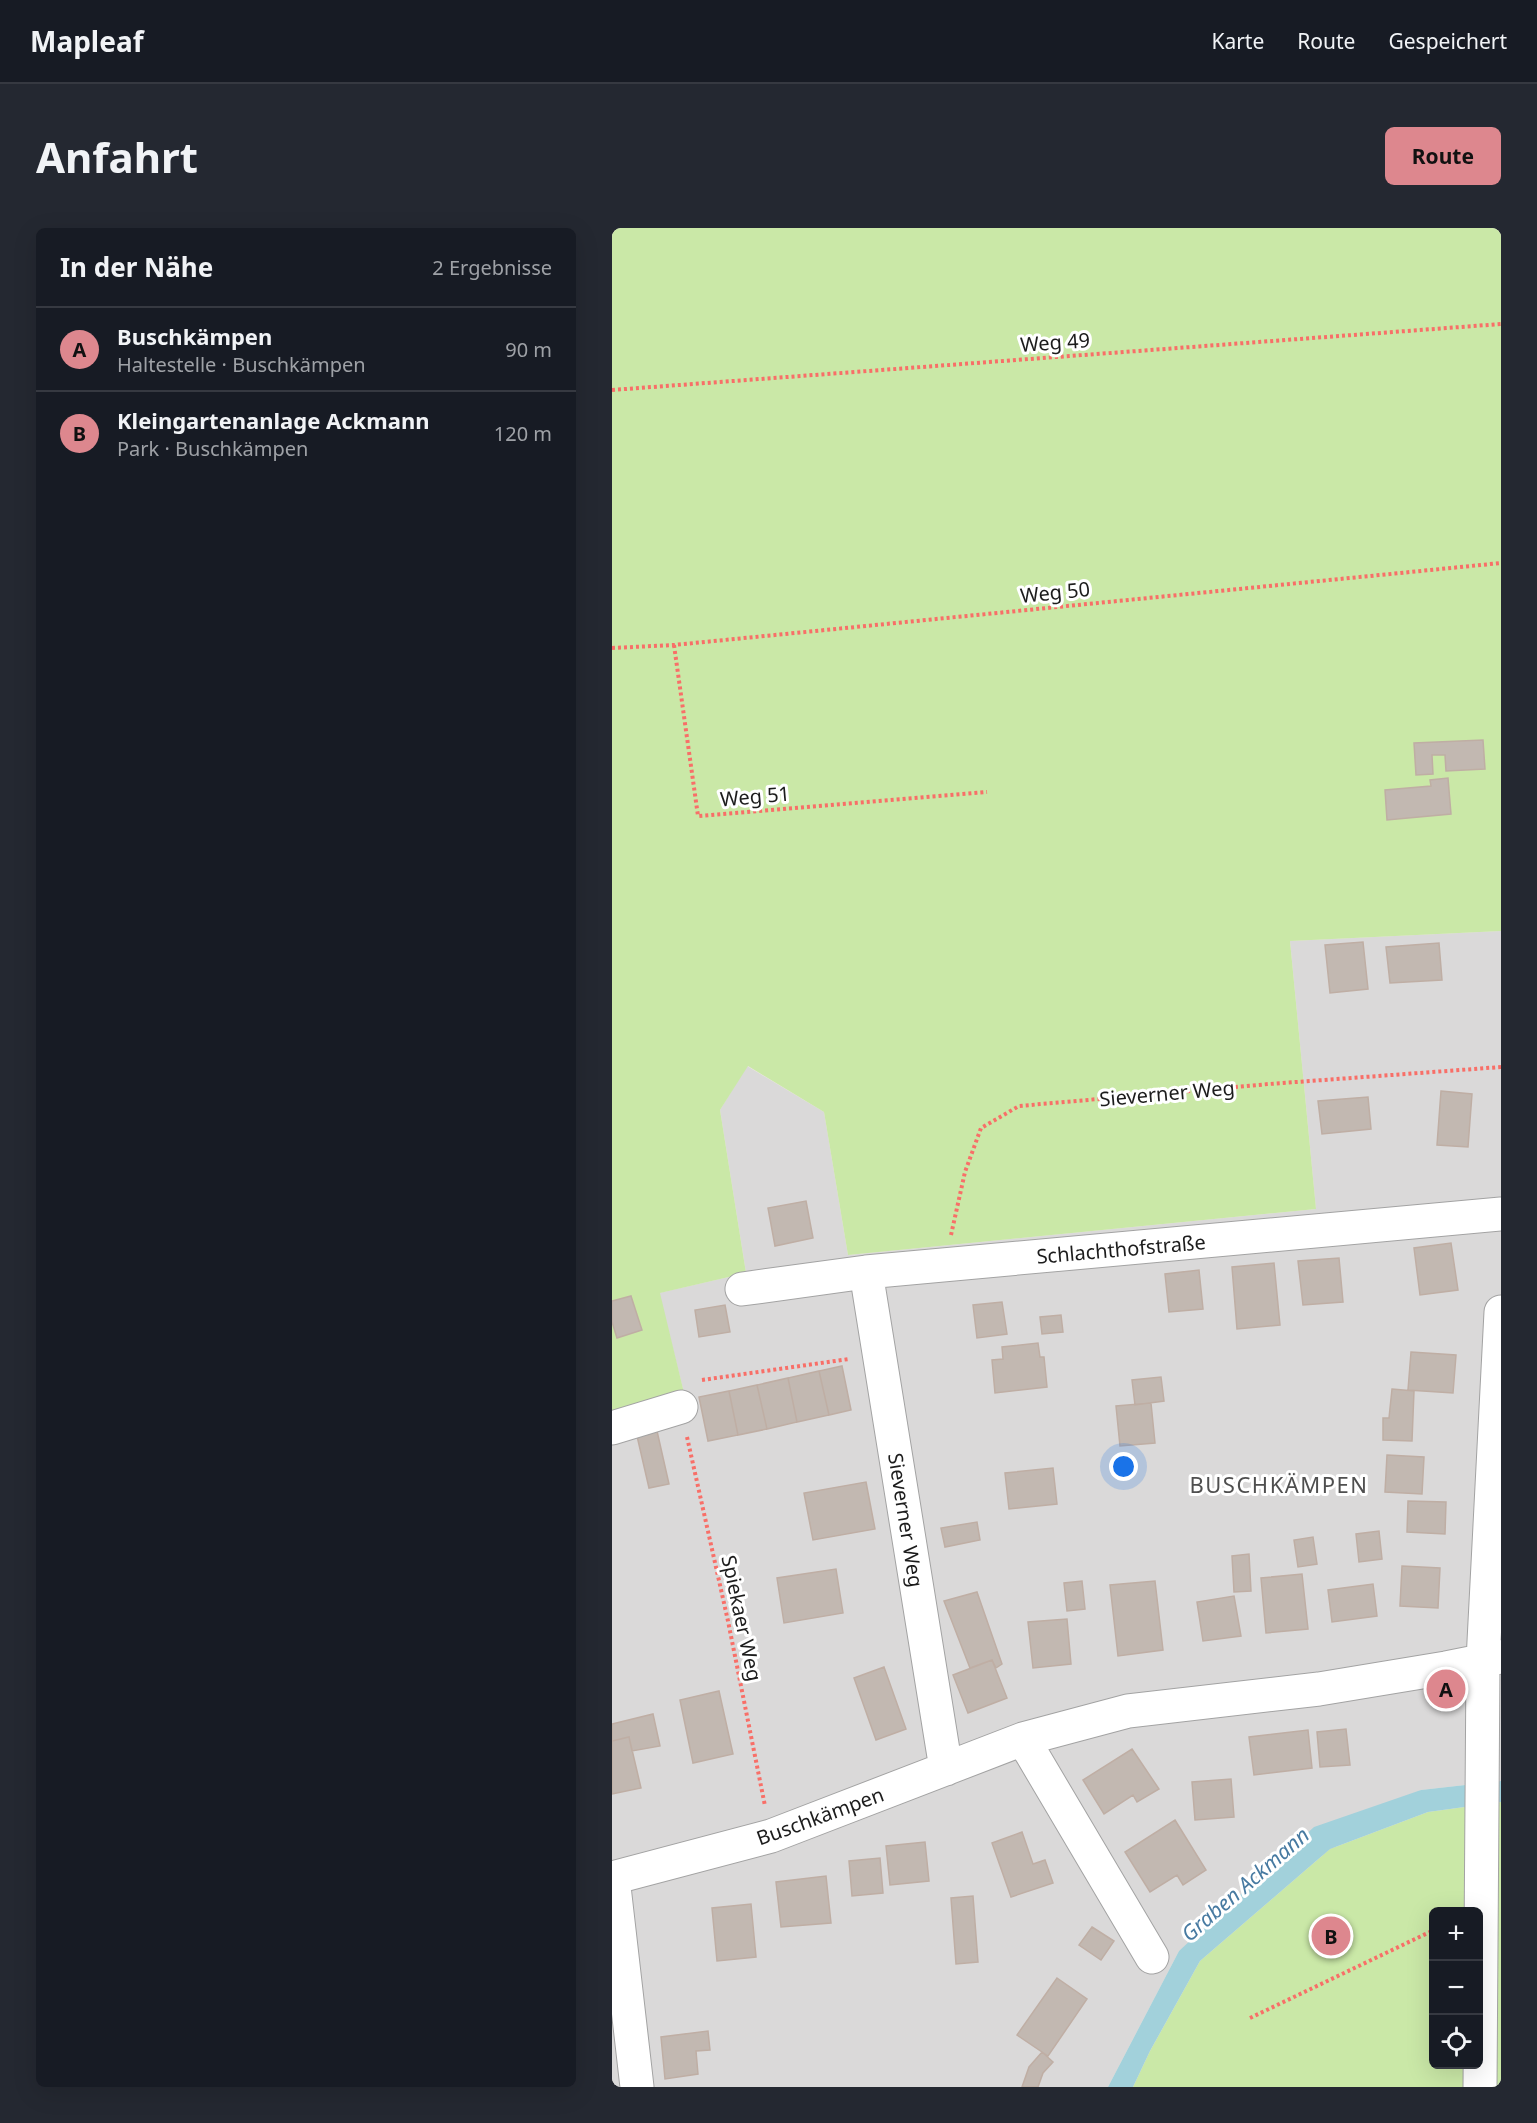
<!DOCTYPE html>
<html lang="de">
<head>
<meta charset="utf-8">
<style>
  :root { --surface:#171b24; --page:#242831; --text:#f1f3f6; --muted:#9ea1a6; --line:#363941; --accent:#dd878e }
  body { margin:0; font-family:"Noto Sans",sans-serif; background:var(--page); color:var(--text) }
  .controls { position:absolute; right:18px; bottom:18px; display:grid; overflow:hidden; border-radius:9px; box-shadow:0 6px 24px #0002 }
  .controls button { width:54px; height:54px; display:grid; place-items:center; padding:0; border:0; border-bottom:2px solid var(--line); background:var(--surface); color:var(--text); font:30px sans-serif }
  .you { position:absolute; left:512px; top:1239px; width:21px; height:21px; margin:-15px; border:4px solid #fff; border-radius:50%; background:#1a73e8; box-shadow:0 0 0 9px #1a73e833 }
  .badge { display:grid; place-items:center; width:39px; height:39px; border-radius:50%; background:var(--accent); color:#111; font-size:20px; font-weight:700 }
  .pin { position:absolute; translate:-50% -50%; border:3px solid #fff; box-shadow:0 2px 6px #0006 }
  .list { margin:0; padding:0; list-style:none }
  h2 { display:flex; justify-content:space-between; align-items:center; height:78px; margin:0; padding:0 24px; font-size:26px }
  h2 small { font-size:20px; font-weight:400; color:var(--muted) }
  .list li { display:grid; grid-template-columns:39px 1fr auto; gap:18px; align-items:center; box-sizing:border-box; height:84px; padding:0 24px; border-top:2px solid var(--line) }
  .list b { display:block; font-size:22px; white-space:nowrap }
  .list p { margin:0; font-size:20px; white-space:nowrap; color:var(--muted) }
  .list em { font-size:20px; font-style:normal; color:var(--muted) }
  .icon { flex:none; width:33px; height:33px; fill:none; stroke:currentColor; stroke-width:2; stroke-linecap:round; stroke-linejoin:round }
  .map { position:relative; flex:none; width:889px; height:1859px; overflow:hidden; border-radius:9px }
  header { display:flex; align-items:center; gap:36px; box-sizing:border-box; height:84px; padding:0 30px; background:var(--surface); border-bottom:2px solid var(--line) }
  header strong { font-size:28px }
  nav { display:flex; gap:33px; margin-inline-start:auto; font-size:21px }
  .intro { display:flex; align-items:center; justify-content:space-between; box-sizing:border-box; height:144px; padding:0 36px }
  h1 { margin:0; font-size:42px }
  .button { padding:15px 27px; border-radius:9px; background:var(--accent); color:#111; font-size:21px; font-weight:700 }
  main { display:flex; gap:36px; padding:0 36px }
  aside { flex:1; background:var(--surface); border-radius:9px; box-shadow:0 6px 24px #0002 }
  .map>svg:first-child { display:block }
</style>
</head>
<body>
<header>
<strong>Mapleaf</strong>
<nav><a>Karte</a><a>Route</a><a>Gespeichert</a></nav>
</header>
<div class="intro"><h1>Anfahrt</h1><a class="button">Route</a></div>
<main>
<aside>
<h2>In der Nähe<small>2 Ergebnisse</small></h2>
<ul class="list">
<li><span class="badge">A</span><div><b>Buschkämpen</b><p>Haltestelle · Buschkämpen</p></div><em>90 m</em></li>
<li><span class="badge">B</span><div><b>Kleingartenanlage Ackmann</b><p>Park · Buschkämpen</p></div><em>120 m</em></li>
</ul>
</aside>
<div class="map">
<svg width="889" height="1859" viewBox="0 0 889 1859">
  <rect width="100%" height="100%" fill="#ede9e1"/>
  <path fill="#dad9d9" d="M889,703V1553L809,1562L567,1723L496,1859H0V1191L73,1169L47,1065L134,1045L108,882L135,838L212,884L236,1027L704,981L678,713Z"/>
  <path fill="#cae8a7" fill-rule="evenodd" d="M0,0H889V703L678,713L704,981L236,1027L212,884L136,838L108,882L134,1045L48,1065L73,1169L0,1191Z
    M889,1574V1859H521L538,1823L588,1733L718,1621L816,1584ZM822,1684H867V1836H822Z"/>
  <path fill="#a2d1db" d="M889,1553V1574L816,1584L718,1621L588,1733L538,1823L521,1859H496L567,1723L702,1599L809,1562Z"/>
  <path fill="#c2b8b1" stroke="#bfaea4" stroke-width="1.5" d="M871,512L873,541L834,543L833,527H820L821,546L804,547L802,515Z
    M836,550L839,586L775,592L773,562L819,558L818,552Z
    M751,714L756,761L718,765L713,717Z
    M827,715L830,752L778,755L774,719Z
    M829,863L860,866L856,919L825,917Z
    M756,869L759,901L710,906L706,873Z
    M194,973L201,1010L163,1018L156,980Z
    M839,1015L846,1062L808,1067L802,1020Z
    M727,1030L731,1074L691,1077L686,1033Z
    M662,1035L668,1097L625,1101L620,1039Z
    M587,1042L591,1081L557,1084L553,1046Z
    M19,1068L30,1102L5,1110L0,1094V1073Z
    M390,1074L395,1106L365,1110L361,1077Z
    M113,1077L118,1104L87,1109L83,1082Z
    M449,1087L451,1104L430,1106L428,1089Z
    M426,1115L428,1129H432L435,1159L383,1165L380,1132L391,1131L390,1119Z
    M799,1124L844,1127L841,1165L796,1162Z
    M230,1138L239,1182L217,1187L207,1143Z
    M207,1143L217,1187L185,1194L176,1150Z
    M549,1149L552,1173L523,1177L520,1152Z
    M176,1150L185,1194L155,1201L145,1157Z
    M145,1157L155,1201L126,1207L117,1163Z
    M780,1161L802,1163L800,1213L771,1212V1190H777Z
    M117,1163L126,1207L96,1213L87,1169Z
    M539,1175L543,1215L508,1218L504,1178Z
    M45,1203L57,1256L37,1260L25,1208Z
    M775,1227L812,1229L810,1266L773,1264Z
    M441,1240L445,1276L397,1281L393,1245Z
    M254,1254L263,1301L201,1312L192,1265Z
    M796,1273L834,1274L833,1306L795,1304Z
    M365,1294L368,1312L333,1319L329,1300Z
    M767,1303L770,1331L747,1334L744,1306Z
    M701,1309L705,1336L686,1339L682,1312Z
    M637,1326L639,1363L622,1364L620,1328Z
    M790,1338L828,1340L826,1380L788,1378Z
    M224,1341L231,1385L172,1395L165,1350Z
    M690,1346L696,1401L654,1405L649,1350Z
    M470,1353L473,1381L455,1383L452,1355Z
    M543,1353L551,1422L506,1428L498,1357Z
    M761,1356L765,1388L720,1394L716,1362Z
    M365,1364L390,1436L384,1440L380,1432L358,1440L332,1373Z
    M622,1368L629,1408L591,1413L585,1374Z
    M455,1391L459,1436L421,1440L416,1394Z
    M380,1432L395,1470L356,1485L341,1447Z
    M272,1439L294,1501L264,1512L242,1450Z
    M107,1463L121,1526L81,1535L68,1472Z
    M41,1486L48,1518L20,1523L17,1509L0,1513V1496Z
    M734,1501L738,1537L708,1539L705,1504Z
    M696,1502L700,1540L642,1547L637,1509Z
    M17,1509L29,1560L0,1566V1513Z
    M520,1521L547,1561L525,1574L521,1567L492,1586L471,1552Z
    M619,1551L622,1589L583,1592L580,1554Z
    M563,1592L594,1642L571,1657L565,1647L538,1664L513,1624Z
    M410,1604L421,1636L433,1632L441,1655L399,1669L380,1615Z
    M313,1614L317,1653L278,1657L274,1618Z
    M268,1630L271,1665L240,1668L237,1633Z
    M214,1648L219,1695L169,1699L164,1654Z
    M361,1668L366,1734L344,1736L339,1670Z
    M139,1676L144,1729L105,1733L100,1680Z
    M480,1699L502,1713L489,1732L467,1717Z
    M445,1750L475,1771L436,1828L405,1807Z
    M96,1803L98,1822L84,1823L86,1846L53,1851L49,1809Z
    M430,1824L441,1834L431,1845L426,1859H410L417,1839Z"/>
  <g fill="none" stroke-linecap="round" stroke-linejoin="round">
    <defs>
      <path id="minor" d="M254,1044L334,1541
        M130,1061L254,1044L889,986
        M0,1200L69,1179
        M411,1511L540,1729
        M0,1650L159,1608L411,1511L516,1483L707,1461L834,1440L889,1429
        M1,1650L25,1859
        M868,1859L871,1433L889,1084"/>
    </defs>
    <use href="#minor" stroke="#a3a3a3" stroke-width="35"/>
    <path stroke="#f86f68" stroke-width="4" stroke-dasharray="3 3" stroke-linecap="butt" d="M0,162L889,96
      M62,417L86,588L375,564
      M0,420L62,417L889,335
      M339,1007L353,944L369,900L407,878L657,856L889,839
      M90,1152L237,1131
      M75,1209L116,1393L153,1578
      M638,1790L822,1702"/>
    <use href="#minor" stroke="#fff" stroke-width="33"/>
  </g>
  <g text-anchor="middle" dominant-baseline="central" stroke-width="6" stroke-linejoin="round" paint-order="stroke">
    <g font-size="20" fill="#1c1c1c" stroke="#fff">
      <text transform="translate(443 114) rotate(-4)">Weg 49</text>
      <text transform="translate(443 364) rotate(-6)">Weg 50</text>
      <text transform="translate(143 568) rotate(-5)">Weg 51</text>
      <text transform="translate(555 865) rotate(-5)">Sieverner Weg</text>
      <text transform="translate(509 1021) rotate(-5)">Schlachthofstraße</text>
      <text transform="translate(294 1292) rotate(81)">Sieverner Weg</text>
      <text transform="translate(130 1390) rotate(78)">Spiekaer Weg</text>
      <text transform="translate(208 1588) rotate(-20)">Buschkämpen</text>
    </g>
    <g font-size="21" font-style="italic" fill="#477aa1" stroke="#fff">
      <text transform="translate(633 1656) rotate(-41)">Graben Ackmann</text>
    </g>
    <g font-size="22" letter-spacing="1.5" fill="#4f4f4f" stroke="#fff">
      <text x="667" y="1256">BUSCHKÄMPEN</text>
    </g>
  </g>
</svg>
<div class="controls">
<button>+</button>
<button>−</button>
<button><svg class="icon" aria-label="locate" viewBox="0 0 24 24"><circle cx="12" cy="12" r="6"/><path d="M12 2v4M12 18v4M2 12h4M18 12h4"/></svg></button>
</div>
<div class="you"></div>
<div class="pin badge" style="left:834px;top:1461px">A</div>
<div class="pin badge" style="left:719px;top:1708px">B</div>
</div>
</main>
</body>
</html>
